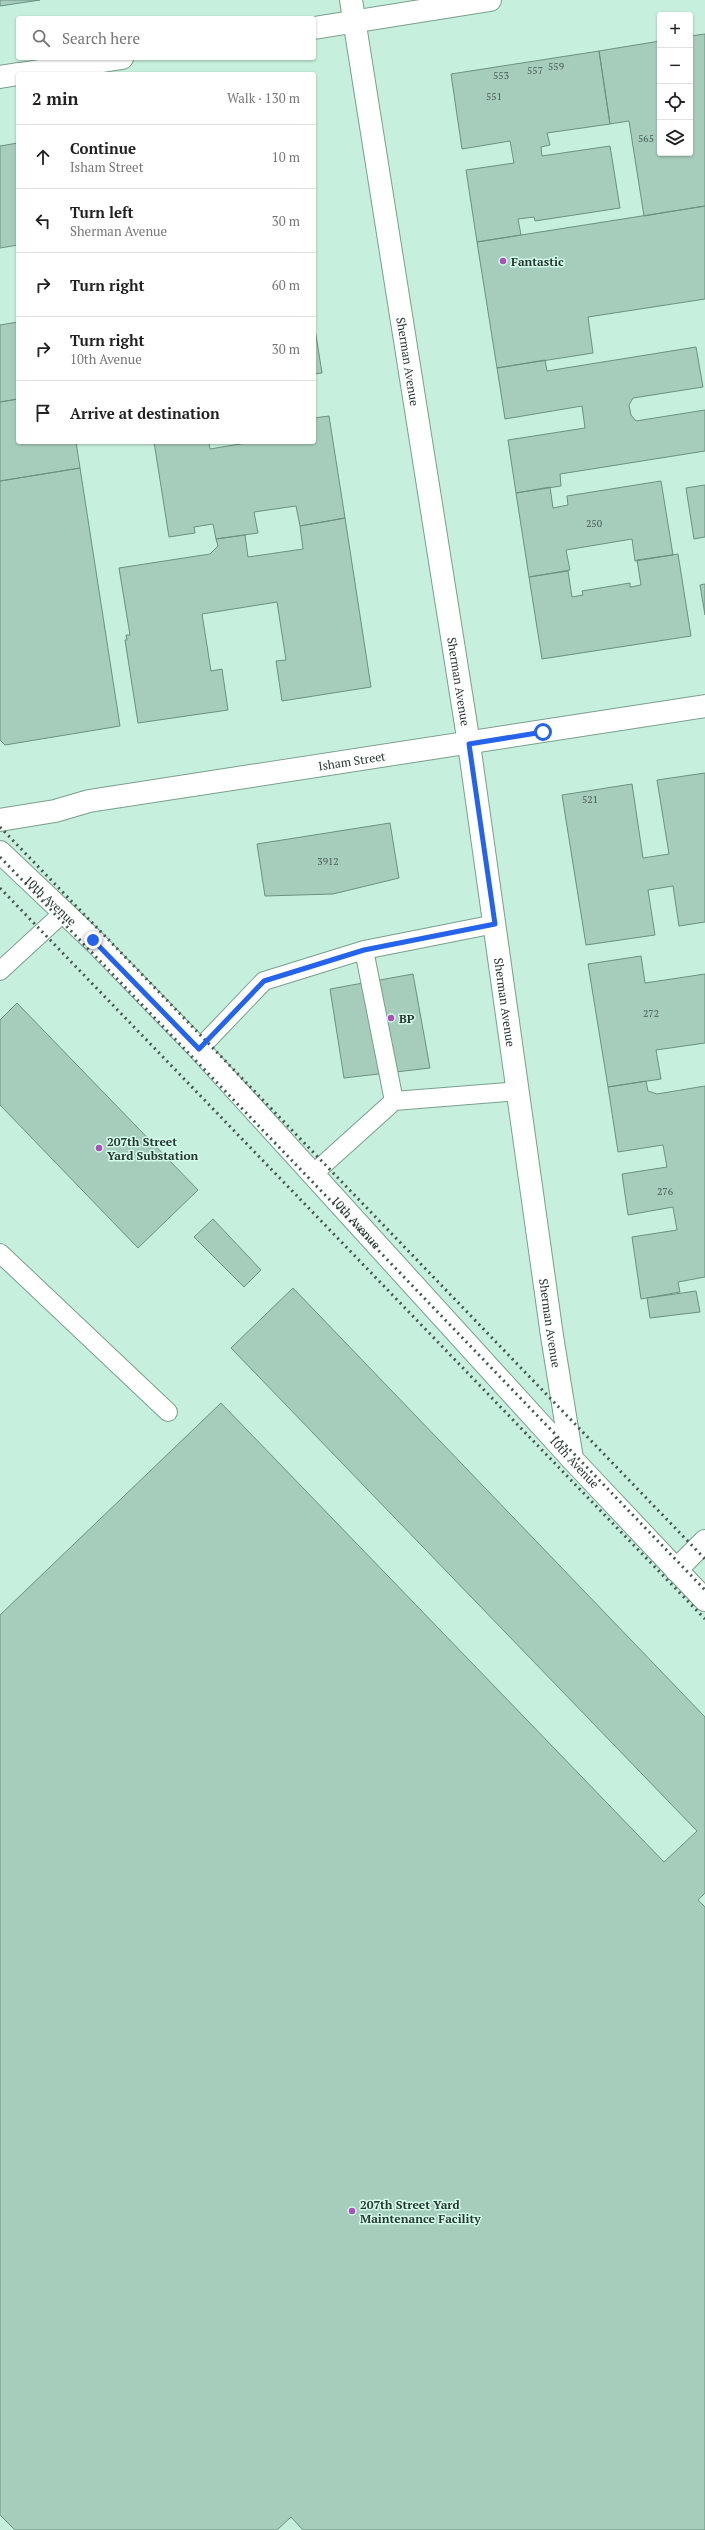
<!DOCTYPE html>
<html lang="en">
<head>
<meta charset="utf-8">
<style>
  :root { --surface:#fff; --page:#f6f6f6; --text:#222; --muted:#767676; --line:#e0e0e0 }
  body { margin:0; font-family:"PT Serif",serif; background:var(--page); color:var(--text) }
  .controls { position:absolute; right:12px; top:12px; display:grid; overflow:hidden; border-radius:4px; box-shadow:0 1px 3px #0004 }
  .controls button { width:36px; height:36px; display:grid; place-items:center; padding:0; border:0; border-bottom:1px solid var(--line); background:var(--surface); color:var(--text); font:20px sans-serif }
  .stop { position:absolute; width:12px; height:12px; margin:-9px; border:3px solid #2563eb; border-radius:50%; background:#fff }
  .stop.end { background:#2563eb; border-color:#fff; box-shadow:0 1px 4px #0008 }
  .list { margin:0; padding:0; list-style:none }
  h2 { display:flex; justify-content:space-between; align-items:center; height:52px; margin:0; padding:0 16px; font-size:17px }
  h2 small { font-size:13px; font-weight:400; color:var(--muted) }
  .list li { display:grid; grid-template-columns:26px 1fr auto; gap:12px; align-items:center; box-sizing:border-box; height:64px; padding:0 16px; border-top:1px solid var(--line) }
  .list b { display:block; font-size:15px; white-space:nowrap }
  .list p { margin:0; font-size:13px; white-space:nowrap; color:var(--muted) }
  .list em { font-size:13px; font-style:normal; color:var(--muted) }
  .icon { flex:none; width:22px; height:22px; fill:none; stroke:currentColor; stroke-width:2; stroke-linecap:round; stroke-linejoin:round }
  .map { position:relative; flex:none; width:705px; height:2530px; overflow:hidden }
  .search { position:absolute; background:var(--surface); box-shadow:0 1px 3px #0004; left:16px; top:16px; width:300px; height:44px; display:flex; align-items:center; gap:10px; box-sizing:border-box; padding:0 14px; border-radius:4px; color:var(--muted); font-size:15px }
  .panel { position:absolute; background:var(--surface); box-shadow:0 1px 3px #0004; left:16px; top:72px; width:300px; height:372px; border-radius:4px }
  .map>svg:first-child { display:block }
</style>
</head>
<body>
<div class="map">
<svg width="705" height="2530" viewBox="0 0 705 2530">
  <rect width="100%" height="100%" fill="#c6efdd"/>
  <path fill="#a6cdbc" stroke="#6b9181" d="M0,0H40L0,6Z
    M705,34V206L644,216L629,121L610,124L599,51L660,41V153H690V36Z
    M599,51L610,124L547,133L550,145L541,147L542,156L610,146L620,208L535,221L534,217L518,219L521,235L477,242L466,170L514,163L510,141L462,149L451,74Z
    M18,143V245L0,248V146Z
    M705,206V299L588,317L593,353L497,368L477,242Z
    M18,322V399L0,402V325Z
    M314,323L322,373L314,374Z
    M696,347L703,387L633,398L629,405L631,415L636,421L705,410V451L560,474L561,486L516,493L508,440L585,428L582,406L505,419L497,368L545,360L547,371Z
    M18,399V442H76L80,468L0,481V402Z
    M329,416L345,518L300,526L296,506L254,512L258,533L216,539L213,524L194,527L195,533L169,537L154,442H209L210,449L252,442H314V418Z
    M80,468L120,726L5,745L0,740V481Z
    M661,481L673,555L635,561L632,539L566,550L570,570L529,577L516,493L550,487L553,508L568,505L567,496Z
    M705,485V537L694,539L686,488Z
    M345,518L371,687L282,701L276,661L286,660L277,602L202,614L211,671L222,669L228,710L138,723L125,640H127L126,635H130L119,568L210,554L218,546L216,539L245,535L248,557L303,549L300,526Z
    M678,554L691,636L542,659L529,577L568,571L572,597L583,595L582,591L630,583V587L641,585L637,560Z
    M705,584V615L700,585Z
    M705,773V922L679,926L673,886L648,890L655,935L586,945L562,795L632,784L643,858L669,854L657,780Z
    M390,823L399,878L333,894L265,896L257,844Z
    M641,956L645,983L705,974V1043L656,1050L661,1079L608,1087L588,964Z
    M413,974L430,1068L344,1078L330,989Z
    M17,1003L198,1190L138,1248L0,1105V1020Z
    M646,1081L648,1091L657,1094L705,1086V1277L678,1282L680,1292L641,1299L632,1237L677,1230L673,1207L628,1215L622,1174L667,1167L663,1145L618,1152L608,1087Z
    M213,1219L261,1270L244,1287L194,1237Z
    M293,1288L705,1717V1893L698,1900L705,1907V2530H303L291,2517L277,2530H15L0,2515V1615L221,1403L664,1862L697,1831L231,1348Z
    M696,1291L700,1312L650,1318L647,1298Z"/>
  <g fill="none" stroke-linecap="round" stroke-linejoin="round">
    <defs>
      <path id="lane" d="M364,950L394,1101
        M0,971L64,912
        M199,1049L264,981L364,950L495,924
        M313,1174L394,1101L519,1091
        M0,1253L168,1412"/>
      <g id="secondary">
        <path id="s1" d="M351,0L469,744L552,1336L572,1459"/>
        <path id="s2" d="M0,820L55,811L89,801L705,706"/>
        <path d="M676,1570L705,1541"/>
      </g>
      <g id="primary">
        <path d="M314,28L490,0"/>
        <path d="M20,74L122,58"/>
        <path d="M0,77L18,74"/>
        <path id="s3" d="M0,852L93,940L199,1049L572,1459L705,1600"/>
      </g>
    </defs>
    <use href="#lane" stroke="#799f8f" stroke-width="20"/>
    <use href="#secondary" stroke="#799f8f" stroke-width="24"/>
    <use href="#primary" stroke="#799f8f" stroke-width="24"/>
    <use href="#lane" stroke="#fff" stroke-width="18"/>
    <use href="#secondary" stroke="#fff" stroke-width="22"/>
    <use href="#primary" stroke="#fff" stroke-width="22"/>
    <path stroke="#435850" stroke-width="3" stroke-dasharray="2 4" stroke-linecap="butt" d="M0,827L705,1559
      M0,857L705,1590
      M0,888L705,1619"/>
  </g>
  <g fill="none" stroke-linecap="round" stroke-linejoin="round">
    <path stroke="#2563eb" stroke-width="5" d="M93,940L199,1049L264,981L364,950L495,924L469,744L543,732"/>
  </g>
  <g fill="#aa50bb" stroke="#d3fcea" stroke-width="1.5">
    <circle cx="503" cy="261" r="4"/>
    <circle cx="391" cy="1018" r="4"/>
    <circle cx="99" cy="1148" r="4"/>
    <circle cx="352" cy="2211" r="4"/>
  </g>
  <g text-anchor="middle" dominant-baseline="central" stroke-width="3" stroke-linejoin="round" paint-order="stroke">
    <g font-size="10" fill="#465c53">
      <text x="556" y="66">559</text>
      <text x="535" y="70">557</text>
      <text x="501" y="75">553</text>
      <text x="494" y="96">551</text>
      <text x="646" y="138">565</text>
      <text x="594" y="523">250</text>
      <text x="590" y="799">521</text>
      <text x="328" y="861">3912</text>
      <text x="651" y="1013">272</text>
      <text x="665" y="1191">276</text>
    </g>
    <g font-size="12" font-weight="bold" fill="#263630" stroke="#d3fcea" text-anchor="start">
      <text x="511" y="261">Fantastic</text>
      <text x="399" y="1018">BP</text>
      <text x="107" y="1141">207th Street<tspan x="107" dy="14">Yard Substation</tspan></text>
      <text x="360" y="2204">207th Street Yard<tspan x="360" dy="14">Maintenance Facility</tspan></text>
    </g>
    <g font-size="12" fill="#263630" stroke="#d3fcea">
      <text stroke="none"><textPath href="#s1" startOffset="366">Sherman Avenue</textPath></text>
      <text stroke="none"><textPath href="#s1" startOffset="690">Sherman Avenue</textPath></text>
      <text stroke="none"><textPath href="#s2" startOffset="357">Isham Street</textPath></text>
      <text stroke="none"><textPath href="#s3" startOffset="70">10th Avenue</textPath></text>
      <text stroke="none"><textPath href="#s1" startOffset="1014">Sherman Avenue</textPath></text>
      <text stroke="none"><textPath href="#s3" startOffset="514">10th Avenue</textPath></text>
      <text stroke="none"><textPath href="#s1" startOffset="1338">Sherman Avenue</textPath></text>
      <text stroke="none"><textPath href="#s3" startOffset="838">10th Avenue</textPath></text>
    </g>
  </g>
</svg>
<div class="controls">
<button>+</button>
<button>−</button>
<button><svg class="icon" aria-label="locate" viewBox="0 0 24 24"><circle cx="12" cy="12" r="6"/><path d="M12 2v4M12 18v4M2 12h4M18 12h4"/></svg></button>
<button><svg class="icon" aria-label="layers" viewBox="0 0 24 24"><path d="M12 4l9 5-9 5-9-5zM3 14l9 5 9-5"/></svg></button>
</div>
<div class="stop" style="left:543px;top:732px"></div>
<div class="stop end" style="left:93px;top:940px"></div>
<div class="search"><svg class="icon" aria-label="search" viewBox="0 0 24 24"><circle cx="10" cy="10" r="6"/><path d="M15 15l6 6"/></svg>Search here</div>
<section class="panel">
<h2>2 min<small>Walk · 130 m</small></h2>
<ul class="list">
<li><svg class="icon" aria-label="ahead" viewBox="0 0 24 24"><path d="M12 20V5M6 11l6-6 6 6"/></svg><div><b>Continue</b><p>Isham Street</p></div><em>10 m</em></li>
<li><svg class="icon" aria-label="left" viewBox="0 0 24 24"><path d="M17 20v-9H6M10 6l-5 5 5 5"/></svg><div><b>Turn left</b><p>Sherman Avenue</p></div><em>30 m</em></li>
<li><svg class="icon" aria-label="right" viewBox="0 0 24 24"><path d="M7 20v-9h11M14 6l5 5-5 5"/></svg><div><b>Turn right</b></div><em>60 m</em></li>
<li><svg class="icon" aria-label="right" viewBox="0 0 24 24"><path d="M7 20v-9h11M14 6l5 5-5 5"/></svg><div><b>Turn right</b><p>10th Avenue</p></div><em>30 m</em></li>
<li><svg class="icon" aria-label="arrive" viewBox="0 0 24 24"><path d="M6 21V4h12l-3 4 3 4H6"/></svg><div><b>Arrive at destination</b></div></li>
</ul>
</section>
</div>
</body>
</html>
